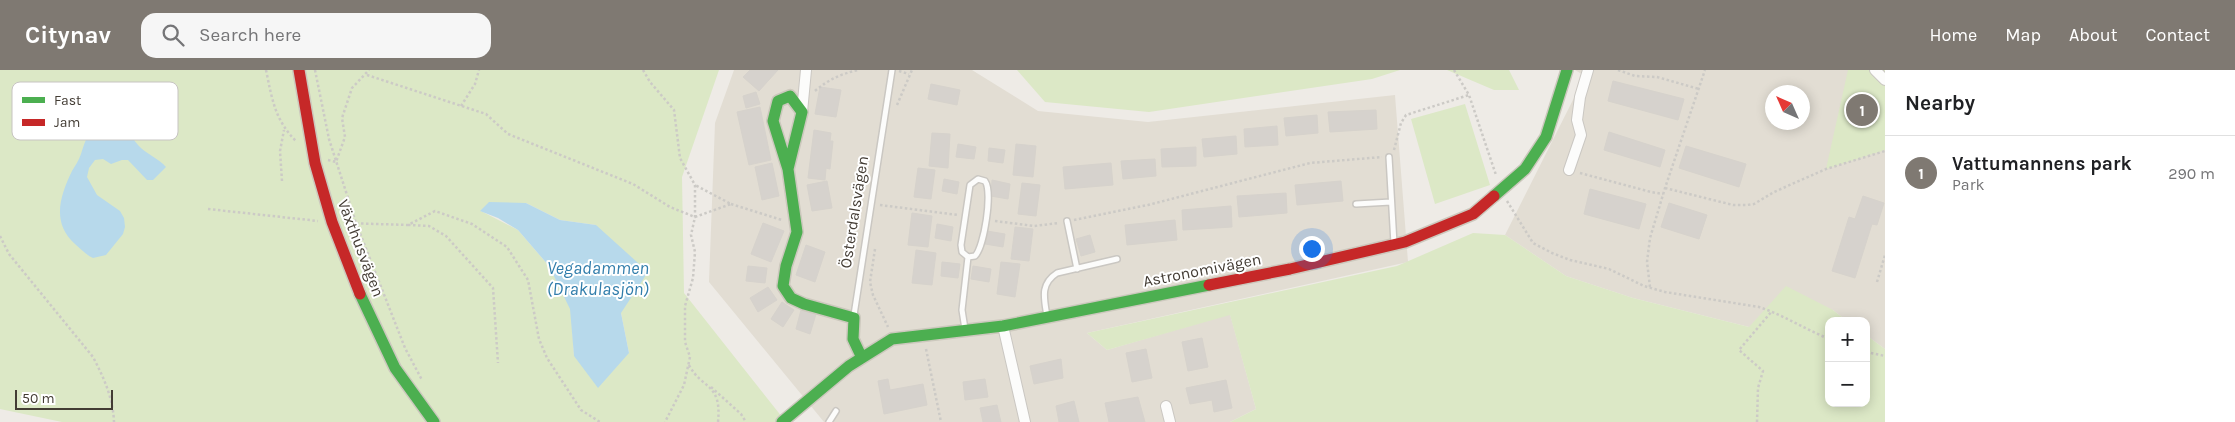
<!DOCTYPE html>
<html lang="en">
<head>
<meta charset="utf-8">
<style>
  :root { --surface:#fff; --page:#f6f6f6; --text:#202124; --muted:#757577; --line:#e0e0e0; --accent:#7f7972 }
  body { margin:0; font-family:Karla,sans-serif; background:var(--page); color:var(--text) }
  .controls { position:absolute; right:15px; bottom:15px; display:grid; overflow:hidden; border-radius:10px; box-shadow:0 2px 12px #0003 }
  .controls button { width:45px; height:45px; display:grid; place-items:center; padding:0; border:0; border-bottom:1px solid var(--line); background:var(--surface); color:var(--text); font:25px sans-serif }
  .compass { position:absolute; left:1765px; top:15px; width:45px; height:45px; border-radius:50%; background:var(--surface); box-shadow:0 2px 12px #0003; rotate:315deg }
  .scale { position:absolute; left:15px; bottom:12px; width:98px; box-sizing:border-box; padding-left:5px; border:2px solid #433c34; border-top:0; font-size:14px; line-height:18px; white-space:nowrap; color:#433c34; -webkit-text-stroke:4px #fff; paint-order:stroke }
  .you { position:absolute; left:1311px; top:178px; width:18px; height:18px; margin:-12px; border:4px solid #fff; border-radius:50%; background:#1a73e8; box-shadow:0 0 0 8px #1a73e833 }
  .badge { display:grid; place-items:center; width:32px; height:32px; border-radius:50%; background:var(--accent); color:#fff; font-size:16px; font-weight:700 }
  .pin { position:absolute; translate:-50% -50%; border:2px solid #fff; box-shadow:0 1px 5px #0006 }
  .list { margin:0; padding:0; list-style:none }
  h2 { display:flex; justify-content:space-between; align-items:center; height:65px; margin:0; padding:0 20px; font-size:21px }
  h2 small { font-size:16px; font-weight:400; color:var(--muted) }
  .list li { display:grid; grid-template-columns:32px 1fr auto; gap:15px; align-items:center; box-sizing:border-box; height:75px; padding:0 20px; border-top:1px solid var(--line) }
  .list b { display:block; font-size:19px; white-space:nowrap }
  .list p { margin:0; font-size:16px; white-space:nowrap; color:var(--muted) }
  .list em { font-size:16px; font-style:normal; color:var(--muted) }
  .icon { flex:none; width:28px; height:28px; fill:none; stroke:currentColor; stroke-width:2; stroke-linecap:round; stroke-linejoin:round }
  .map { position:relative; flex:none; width:1885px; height:352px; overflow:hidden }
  header { display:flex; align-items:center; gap:30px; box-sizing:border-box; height:70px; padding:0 25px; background:var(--accent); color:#fff }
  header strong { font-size:24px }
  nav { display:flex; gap:28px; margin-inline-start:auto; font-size:18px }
  .search { width:350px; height:45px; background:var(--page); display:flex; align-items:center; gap:12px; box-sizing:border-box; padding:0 18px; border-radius:15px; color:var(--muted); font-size:19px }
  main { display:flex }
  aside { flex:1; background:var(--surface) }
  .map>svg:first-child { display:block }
</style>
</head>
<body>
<header>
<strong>Citynav</strong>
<div class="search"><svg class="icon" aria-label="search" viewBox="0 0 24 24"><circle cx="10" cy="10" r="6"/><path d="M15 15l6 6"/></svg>Search here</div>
<nav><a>Home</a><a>Map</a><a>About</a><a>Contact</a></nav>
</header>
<main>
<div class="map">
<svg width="1885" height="352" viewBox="0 0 1885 352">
  <rect width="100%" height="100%" fill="#eeebe6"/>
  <path fill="#e2ddd3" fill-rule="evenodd" d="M734,0H972L1038,41L1148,52L1395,25L1408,192L1087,263L1107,280L1230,244L1256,339L1230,352H824L709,212L715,53Z
    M1575,0H1885V279L1866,265V251H1847L1833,240L1749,257L1633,228L1566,206L1505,165L1585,6ZM1772,22H1802V52H1772Z"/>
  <path fill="#dce8c6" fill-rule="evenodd" d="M0,0H719L682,107L684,223L786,352H62L0,339ZM526,133L560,150L596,155L621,243L629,283L574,286L571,239L549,196L518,160L481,141Z
    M1017,0H1400L1372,9L1149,42L1045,32Z
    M1447,0H1509L1519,20H1494Z
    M1848,0H1885V80L1826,99Z
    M1465,34L1490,115L1435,134L1411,49Z
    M1473,163L1505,165L1566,206L1633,228L1749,257L1786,216L1833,240L1847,251H1829V333H1866V265L1885,279V352H1230L1256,339L1230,245L1107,280L1087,263L1397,196Z"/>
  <path fill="#b7d9eb" d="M112,33L123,38C127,50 129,66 138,75C146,84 158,88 166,97L153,110H147L128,90H122L111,94L103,89L95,90L89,98L87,107L97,125L120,141L124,148L125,157L123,164L106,185L93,188C86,185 81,179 75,174C52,153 59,128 72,101C75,96 79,90 81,84C86,68 96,42 112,33Z
    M489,132L526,133L560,150L596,155L648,202L621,243L629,283L598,318L574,286L570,239L549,196L518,160L498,148L480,141Z"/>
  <path fill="#d6d2cd" stroke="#d6d2cc" d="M750,0H778L759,21L743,7Z
    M1613,11L1684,29L1678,50L1608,31Z
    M931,14L960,20L957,35L928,29Z
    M820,17L841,20L836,47L815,44Z
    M756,22L760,34L746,38L743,26Z
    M760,37L771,90L749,95L737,42Z
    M1376,40L1377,59L1330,62L1328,42Z
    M1317,45L1318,63L1286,66L1284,48Z
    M1277,56L1278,75L1245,77L1244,59Z
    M814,60L831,63L830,71H833L830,99L826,98L825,110L808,108Z
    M1609,62L1665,80L1660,97L1604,80Z
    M932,63L950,64L948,98L929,96Z
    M1236,66L1237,84L1204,87L1202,69Z
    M958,74L976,77L974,89L956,87Z
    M1016,74L1036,76L1033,107L1013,105Z
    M1686,76L1746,94L1739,117L1679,98Z
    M1196,77V96L1162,97L1161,79Z
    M989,78L1005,80L1003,93L988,91Z
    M1155,89L1156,106L1123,109L1121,91Z
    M772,93L779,126L762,130L755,97Z
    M1111,93L1113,115L1065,119L1063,97Z
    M918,98L935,100L931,129L914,127Z
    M944,109L959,112L957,124L942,121Z
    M992,110L1010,114L1008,129L991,126Z
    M827,111L832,138L812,141L807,115Z
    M1341,111L1343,131L1297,135L1295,115Z
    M1022,113L1040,115L1036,146L1018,144Z
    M1590,119L1646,134L1639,159L1584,144Z
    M1286,123L1287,143L1239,147L1237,126Z
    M1863,126L1884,133L1877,155L1872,154L1855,208L1832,201L1849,147L1855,149Z
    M1669,133L1707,145L1699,169L1661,157Z
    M1231,136L1232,157L1183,160L1182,140Z
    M912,143L932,146L928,177L908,175Z
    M1175,150L1177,170L1127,175L1125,155Z
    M763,153L784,161L771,192L751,184Z
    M937,154L953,157L951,171L935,168Z
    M1015,157L1033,159L1029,191L1011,189Z
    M987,161L1005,164L1003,177L985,174Z
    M1090,165L1095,182L1081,186L1076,169Z
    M806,175L825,182L815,212L796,205Z
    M916,180L936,183L932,215L912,213Z
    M942,192L960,194L958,208L941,206Z
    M1001,192L1020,194L1015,227L997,224Z
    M748,196L767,198L765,213L746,211Z
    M973,196L991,199L989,212L971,209Z
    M768,217L777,230L758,242L750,228Z
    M782,232L794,240L783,257L771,249Z
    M801,240L816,244L810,264L796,259Z
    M1202,268L1208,297L1188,301L1182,272Z
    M1146,279L1152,308L1132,312L1126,283Z
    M1061,289L1063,308L1034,314L1030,296Z
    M888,309L890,320L923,314L927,335L884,344L878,311Z
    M985,309L988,327L965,330L963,312Z
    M1226,310L1232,338L1214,342L1212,330L1190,334L1186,318Z
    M1138,327L1145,352H1109L1105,333Z
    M1074,331L1079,352H1059L1056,336Z
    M997,335L1001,352H983L980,338Z"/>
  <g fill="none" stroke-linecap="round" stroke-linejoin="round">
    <defs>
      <path id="lane" d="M1389,87L1394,174
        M978,109L985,111C993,122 984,177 975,186L968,187L962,182L961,175L970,115Z
        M1356,134L1391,132
        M1067,151L1077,199
        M854,245L892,0
        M1047,246C1044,228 1040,214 1057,203L1117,189
        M965,259L962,240L968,187
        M829,352L836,341"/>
      <path id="street" d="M1875,0L1885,10
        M802,42L806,0
        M1569,100L1581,65L1577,50L1580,27L1588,0
        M1003,256L1025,352
        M1166,336L1170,352"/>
      <path id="fast" d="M788,99L773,51L778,31L790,26L802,42L788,99L797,162L786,196L783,216L791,228L804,234L854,248L853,269L862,288
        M1494,126L1525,99L1546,67L1567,0
        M360,224L395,298L434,352
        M782,352L849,296L892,269L1003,256L1209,215"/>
      <path id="jam" d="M299,0L315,93L332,152L360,224
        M1209,215L1290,199L1405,172L1473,144L1494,126"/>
    </defs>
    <use href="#lane" stroke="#cac7c2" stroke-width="8"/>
    <use href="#street" stroke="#cac7c2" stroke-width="12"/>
    <use href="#fast" stroke="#ccc8bd" stroke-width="14"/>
    <use href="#jam" stroke="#ccc8bd" stroke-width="14"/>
    <path stroke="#cccac6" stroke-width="2.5" stroke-dasharray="2.5 2.5" stroke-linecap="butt" d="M266,0C272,29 275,51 297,72
      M315,0L329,69L356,153L405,278L422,310
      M643,0L650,12L674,40L680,88L695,115V147L691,165L695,182L693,208L685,236V272L690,287L684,315L665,352
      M1454,0L1469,25L1496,105
      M1618,0L1635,6L1657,7L1699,19
      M899,1L909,4
      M367,5L486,44L508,64L633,114L670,137L695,147L731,134L695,115
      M815,21C829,9 841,4 858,0
      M897,35L912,0
      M461,36L475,14L479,0
      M1394,80L1401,53L1406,45L1469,25
      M328,90L336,92L345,67L342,48L352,18L369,0
      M1580,103L1651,122L1663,124
      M282,111L280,81L284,60
      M1665,118L1733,135H1747L1754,134L1774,122L1826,99L1885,81
      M1507,131L1533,173L1552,183L1570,190L1609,199L1644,216L1665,222L1759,237C1783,245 1805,259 1829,269
      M731,134L782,150
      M880,135L958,145
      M208,139L318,151
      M1074,150L1148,135L1310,93L1382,87
      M995,151L1034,156L1059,153
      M346,153L408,155L435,141L472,154L507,177L528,210L539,269L547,288L581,340L600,352
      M408,155L429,156L446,166L493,218L498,293
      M0,166L9,184L93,287C104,308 113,328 114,352
      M875,179L870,212L873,225L888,257
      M1877,212L1885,185
      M1650,217L1647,192L1650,168L1665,118L1705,0
      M926,279L941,352
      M1866,282L1885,286
      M689,295C702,320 722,312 718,352
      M711,317L741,344L746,352
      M1757,352L1758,318L1763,301L1739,280L1772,241"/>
    <use href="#lane" stroke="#fcfcfb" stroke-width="5"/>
    <use href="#street" stroke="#fcfcfb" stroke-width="10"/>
    <use href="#fast" stroke="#4caf50" stroke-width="11"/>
    <use href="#jam" stroke="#c62828" stroke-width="11"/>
  </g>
  <g text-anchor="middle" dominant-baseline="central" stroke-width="4" stroke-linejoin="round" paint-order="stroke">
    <g font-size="16" fill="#433c34" stroke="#fff">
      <text transform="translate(854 142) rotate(-81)">Österdalsvägen</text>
      <text transform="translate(361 178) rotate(69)">Växthusvägen</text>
      <text transform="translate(1202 200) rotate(-11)">Astronomivägen</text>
    </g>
    <g font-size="18" font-style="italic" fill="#317dab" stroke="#fff">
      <text x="598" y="198">Vegadammen<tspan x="598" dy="21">(Drakulasjön)</tspan></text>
    </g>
  </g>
  <rect x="12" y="12" width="166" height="58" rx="8" fill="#fff" stroke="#c7c4c2" stroke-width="1"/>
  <rect x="22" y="27" width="23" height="6" fill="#4caf50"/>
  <rect x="22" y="49" width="23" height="7" fill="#c62828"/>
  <g font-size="14" fill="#433c34">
    <text x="54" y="35">Fast</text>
    <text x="54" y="57">Jam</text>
  </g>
</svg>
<div class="controls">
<button>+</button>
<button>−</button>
</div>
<svg class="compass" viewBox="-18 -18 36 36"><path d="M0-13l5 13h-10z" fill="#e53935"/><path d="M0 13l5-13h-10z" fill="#757577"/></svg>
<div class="scale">50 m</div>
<div class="you"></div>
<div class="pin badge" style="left:1862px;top:40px">1</div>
</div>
<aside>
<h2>Nearby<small></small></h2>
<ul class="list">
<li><span class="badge">1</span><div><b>Vattumannens park</b><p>Park</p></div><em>290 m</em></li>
</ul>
</aside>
</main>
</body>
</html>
